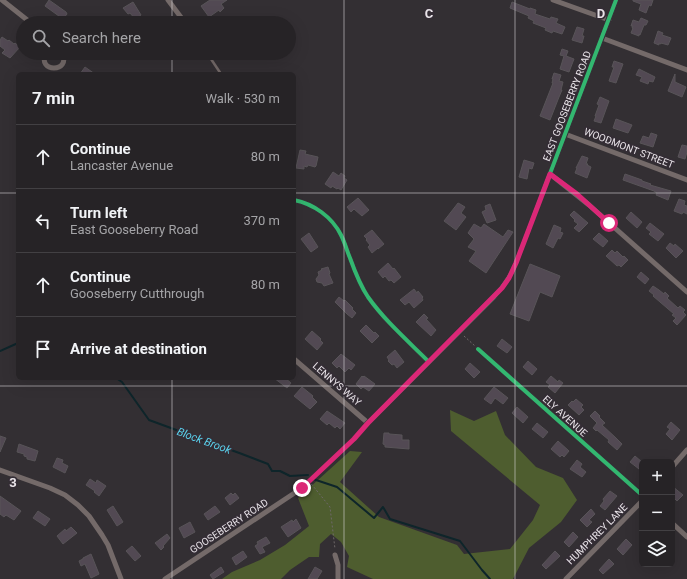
<!DOCTYPE html>
<html lang="en">
<head>
<meta charset="utf-8">
<style>
  :root { --surface:#262326; --page:#2e2b2e; --text:#f1f3f6; --muted:#a4a4a7; --line:#424043 }
  body { margin:0; font-family:Roboto,sans-serif; background:var(--page); color:var(--text) }
  .controls { position:absolute; right:12px; bottom:12px; display:grid; overflow:hidden; border-radius:6px; box-shadow:0 4px 16px #0002 }
  .controls button { width:36px; height:36px; display:grid; place-items:center; padding:0; border:0; border-bottom:1px solid var(--line); background:var(--surface); color:var(--text); font:20px sans-serif }
  .stop { position:absolute; width:12px; height:12px; margin:-9px; border:3px solid #db2777; border-radius:50%; background:#fff }
  .stop.end { background:#db2777; border-color:#fff; box-shadow:0 1px 4px #0008 }
  .list { margin:0; padding:0; list-style:none }
  h2 { display:flex; justify-content:space-between; align-items:center; height:52px; margin:0; padding:0 16px; font-size:17px }
  h2 small { font-size:13px; font-weight:400; color:var(--muted) }
  .list li { display:grid; grid-template-columns:26px 1fr auto; gap:12px; align-items:center; box-sizing:border-box; height:64px; padding:0 16px; border-top:1px solid var(--line) }
  .list b { display:block; font-size:15px; white-space:nowrap }
  .list p { margin:0; font-size:13px; white-space:nowrap; color:var(--muted) }
  .list em { font-size:13px; font-style:normal; color:var(--muted) }
  .icon { flex:none; width:22px; height:22px; fill:none; stroke:currentColor; stroke-width:2; stroke-linecap:round; stroke-linejoin:round }
  .map { position:relative; flex:none; width:687px; height:579px; overflow:hidden }
  .search { position:absolute; background:var(--surface); box-shadow:0 4px 16px #0002; left:16px; top:16px; width:280px; height:44px; display:flex; align-items:center; gap:10px; box-sizing:border-box; padding:0 14px; border-radius:22px; color:var(--muted); font-size:15px }
  .panel { position:absolute; background:var(--surface); box-shadow:0 4px 16px #0002; left:16px; top:72px; width:280px; height:308px; border-radius:6px }
  .map>svg:first-child { display:block }
</style>
</head>
<body>
<div class="map">
<svg width="687" height="579" viewBox="0 0 687 579">
  <rect width="100%" height="100%" fill="#332f33"/>
  <path fill="#4e5d2f" d="M450,410L474,421L496,411L505,435L536,467L563,478L577,500L561,522L529,548L513,579H373L347,567L349,556L341,542L331,534L320,544L319,557H309L290,570L281,579H222L232,572L260,560L285,545L309,526L298,498L350,451L362,452L340,482L379,517L457,545L464,554L510,549L533,520L540,505L451,431Z"/>
  <g fill="none" stroke-linecap="round" stroke-linejoin="round">
    <path stroke="#0e252a" stroke-width="2" d="M0,351L18,343
      M116,378L122,382L149,420L242,454L268,464L272,471H280L290,476L308,475
      M313,479L337,487L374,518L383,507L390,519L460,541L482,570L490,579"/>
  </g>
  <path fill="#524953" stroke="#585458" d="M49,0L66,12L67,14L63,19L45,6Z
    M210,0H227L221,4L224,8L220,12L219,10L209,17L201,6Z
    M633,0H653L651,6L649,5L646,13L639,10L641,4L633,1Z
    M133,2L141,15L135,19L130,13L128,14L123,8Z
    M512,2L530,9V8L536,10L535,14L550,19L551,17L558,19L556,23L565,27L562,34L553,31L552,33L545,30L546,28L533,23L534,21L528,18L529,16L510,8Z
    M641,18L648,21L646,25H644L640,35L639,34V36L631,33L633,28H632L633,26H631L633,20L639,22Z
    M577,27L584,29L582,36H584L582,43L572,40Z
    M658,31L663,33L662,35L671,38L668,45L661,43V44L659,43V45L654,43Z
    M2,37L8,41L9,40L14,44L15,43L20,47L10,58L2,53L5,50L0,46V40Z
    M562,49L568,51L566,56L574,59L569,72L560,69L564,56L560,55Z
    M614,61L623,64L616,83L609,81L614,67H612Z
    M85,67L95,74H80Z
    M639,69L655,77L653,82L649,81L648,84L640,81L642,77L636,75Z
    M554,73L561,75L559,81L563,82L561,90H562L559,97L550,120L540,116L553,83H552L553,79H552Z
    M675,74V82L686,87L682,97L668,91Z
    M600,97L609,101L601,123L594,121L596,116H595L599,105L597,104Z
    M616,119L632,125L628,133L613,128Z
    M651,133L657,135L653,147L640,143L643,136L649,138Z
    M682,145L687,146V152L685,159L678,157Z
    M300,150L306,151L305,154L318,157L316,166L315,167L308,165L307,167L304,166V169L296,168Z
    M582,156L588,158L586,164H588L587,165L591,167L587,178L575,173L577,168H576Z
    M524,160L534,163L532,169L529,168L527,179L519,177Z
    M333,172L339,176L341,173L345,176L344,178L347,180L341,190L338,188L337,189L332,186L331,188L325,184Z
    M625,174L642,180V181L651,184L650,185L671,191L668,200L656,195L657,193L654,191L623,180Z
    M358,198L369,210L362,216L354,209L351,212L347,207Z
    M679,199L685,201L684,205L687,206V214L683,212L682,214L674,211Z
    M458,203L460,204L465,207L461,213L466,217L456,230L444,221Z
    M490,204L496,220L487,223L482,212L486,210L485,206Z
    M574,211L588,223L579,232L574,228L578,224L574,221L575,220L570,215Z
    M631,212L642,222L637,228L626,218Z
    M650,223L664,234L658,241L649,234L651,232L646,228Z
    M474,224L481,228L484,224L503,237L508,230L513,232L486,273L469,261L476,251L468,247L474,239L468,233Z
    M554,225L561,228L560,232L563,233L560,239L558,238L553,248L546,244Z
    M372,230L384,244L378,249V248L372,253L368,247L370,245L366,240L367,239L364,236Z
    M309,233L318,247L311,252L301,239Z
    M599,233L608,241L603,247L593,239Z
    M670,243L674,246L675,244L683,251L676,258L666,248Z
    M612,250L615,253L617,251L623,257L624,256L628,260L621,267L619,265L617,266L606,256Z
    M388,263L393,269L394,268L401,277L394,283L391,280L389,281L385,276L383,278L378,272Z
    M530,264L560,276L552,297L540,292L529,321L510,314Z
    M328,267L330,273L329,274L333,283L324,286L322,283L317,282L316,279L319,275L318,272L322,270L321,269Z
    M641,272L649,279L645,284L637,277Z
    M653,286L659,290L664,294L665,292L669,296L667,298L678,308L680,306L685,310L683,312L686,315L677,325L673,321L676,318L672,315L674,314L653,296L654,295L649,291Z
    M414,289L417,293L418,291L423,297L422,298L423,300L414,308L409,302L405,305L400,300Z
    M339,297L344,301L345,300L353,308L352,309L356,313L352,318L347,314L335,302Z
    M424,314L428,318L426,319L436,330L431,336L416,322Z
    M366,325L374,333L375,332L379,336L372,343L360,331Z
    M312,331L321,339L320,340L323,343L317,350L305,339Z
    M502,339L512,347L507,353L497,346Z
    M395,350L404,362L397,368L394,364L392,365L388,361L389,360L387,357Z
    M341,354L355,365L351,370L349,368L345,372L339,366L337,368L332,363Z
    M528,361L537,369L532,375L523,367Z
    M470,363L480,372L474,378L465,369Z
    M362,376L363,377L364,376L375,384L369,391L363,387L361,389L356,384Z
    M551,376L558,382L559,380L563,383L555,393L548,387L550,385L546,382Z
    M274,378H285L291,383L287,388Z
    M302,387L313,396L312,397L317,402L310,409L294,396Z
    M494,387L508,398L503,404L495,398L491,404L484,399Z
    M576,399L583,405L581,407L584,410L579,415L568,405L572,401L573,402Z
    M517,407L528,417L523,423L512,413Z
    M327,411L345,423L340,429L337,426L335,428L329,423L327,425L320,419Z
    M595,411L600,416L599,417L605,423L602,425L616,438L622,444L617,450L608,442L609,440L597,430L596,431L593,428L597,423L590,416Z
    M671,422L680,430L672,440L666,434L670,429L667,427Z
    M537,423L548,432L543,438L532,429Z
    M384,433H389V434L402,435V440H409V449L385,447V445L383,444Z
    M0,436L6,438L0,452Z
    M558,441L569,451L564,457L562,455L560,457L551,449Z
    M19,444L38,451L35,461L27,459V457L24,456V454L17,452Z
    M635,456L642,462V466L639,469L630,462Z
    M57,458L63,460L62,463L68,466L65,473L53,467Z
    M577,460L582,464L580,467L586,472L582,477L570,469Z
    M90,479L96,483L97,480L106,486L99,496L94,492L95,491L86,485Z
    M672,486L683,495L677,501L672,496Z
    M610,491L617,496L605,510L600,506L604,501L603,499Z
    M231,493L233,495L235,493L239,498L230,505L225,498Z
    M0,496L21,511L14,520L6,515L4,517L0,514Z
    M113,506L123,522L117,526L107,510Z
    M215,506L220,512L208,520L204,514Z
    M591,509L595,514L589,520L592,522L587,527L580,520Z
    M38,511L50,519L45,526L33,518Z
    M296,519L301,528L288,537L281,527L292,520L293,522Z
    M190,522L195,532L184,538L179,528Z
    M71,527L77,533L63,544L57,536L65,529L66,531Z
    M573,532L578,537L569,547L564,542Z
    M167,534L170,538L163,546L164,547L161,550L155,543Z
    M266,537L270,543L262,547L265,552L260,554L255,546L258,544L257,542Z
    M626,539L632,545L623,555L617,549Z
    M132,546L141,556L135,561L126,551Z
    M243,551L247,557L236,565L232,558Z
    M555,551L560,556L546,569L542,565Z
    M91,554L99,574L91,578L85,564L81,566L79,561L83,559V558Z
    M609,559L614,564L603,574L599,570Z
    M221,567L224,572L213,579L210,575Z
    M315,567L322,571L317,579H308Z"/>
  <g fill="none" stroke-linecap="round" stroke-linejoin="round">
    <path stroke="#6e6869" stroke-width="1" stroke-dasharray="2 2" stroke-linecap="butt" d="M464,336L475,346
      M309,481L330,507L335,549
      M306,484L350,443"/>
    <path stroke="#746a69" stroke-width="2.5" d="M207,53L221,74"/>
    <path stroke="#746a69" stroke-width="5" d="M2,0L31,23
      M168,0L183,20
      M553,0L609,20
      M602,38L687,70
      M46,53C36,73 72,73 62,53
      M565,134L687,180
      M550,174L589,205L687,292
      M294,200C314,204 332,217 341,235C345,243 347,251 350,258C355,272 360,285 368,297C385,321 408,341 429,362
      M478,349L642,495
      M294,359L368,423
      M354,439L368,423L494,297C503,287 511,276 516,263L616,0
      M672,467L687,450
      M0,470L50,488L65,495L78,505L89,516L102,535L108,545L121,579
      M672,523L687,537
      M335,555L338,565V579
      M165,579L302,488
      M566,579L642,501"/>
    <defs>
      <path id="cycleway" d="M294,200C314,204 332,217 341,235C345,243 347,251 350,258C355,272 360,285 368,297C385,321 408,341 429,362
        M478,349L642,495
        M354,439L368,423L494,297C503,287 511,276 516,263L616,0"/>
    </defs>
    <use href="#cycleway" stroke="#342d35" stroke-width="6"/>
    <use href="#cycleway" stroke="#33b770" stroke-width="4"/>
  </g>
  <g fill="none" stroke-linecap="round" stroke-linejoin="round">
    <path stroke="#db2777" stroke-width="5" d="M302,488L354,439L368,423L502,288L509,278L516,263L550,174L577,194L609,223"/>
  </g>
  <path fill="none" stroke="#e8e3e8" stroke-width="1" stroke-opacity="0.55" d="M172,0V23M344,0V579M515,0V579M172,53V74M0,193H18M294,193H687M172,378V579M0,386H687"/>
  <g text-anchor="middle" dominant-baseline="central" stroke-width="3.5" stroke-linejoin="round" paint-order="stroke">
    <g font-size="10" fill="#e8e3e8" stroke="#342d35">
      <text transform="translate(567 106) rotate(-69)">EAST GOOSEBERRY ROAD</text>
      <text transform="translate(629 148) rotate(21)">WOODMONT STREET</text>
      <text transform="translate(337 384) rotate(41)">LENNYS WAY</text>
      <text transform="translate(565 416) rotate(42)">ELY AVENUE</text>
      <text transform="translate(229 526) rotate(-33)">GOOSEBERRY ROAD</text>
      <text transform="translate(597 534) rotate(-45)">HUMPHREY LANE</text>
    </g>
    <g font-size="11" font-style="italic" fill="#5ad1eb" stroke="#342d35">
      <text transform="translate(204 441) rotate(20)">Block Brook</text>
    </g>
  </g>
  <g font-size="13" text-anchor="middle" font-weight="bold" fill="#e8e3e8" stroke="#342d35" stroke-width="3.5" stroke-linejoin="round" paint-order="stroke">
    <text x="429" y="18">C</text>
    <text x="601" y="18">D</text>
    <text x="13" y="487">3</text>
  </g>
</svg>
<div class="controls">
<button>+</button>
<button>−</button>
<button><svg class="icon" aria-label="layers" viewBox="0 0 24 24"><path d="M12 4l9 5-9 5-9-5zM3 14l9 5 9-5"/></svg></button>
</div>
<div class="stop" style="left:609px;top:223px"></div>
<div class="stop end" style="left:302px;top:488px"></div>
<div class="search"><svg class="icon" aria-label="search" viewBox="0 0 24 24"><circle cx="10" cy="10" r="6"/><path d="M15 15l6 6"/></svg>Search here</div>
<section class="panel">
<h2>7 min<small>Walk · 530 m</small></h2>
<ul class="list">
<li><svg class="icon" aria-label="ahead" viewBox="0 0 24 24"><path d="M12 20V5M6 11l6-6 6 6"/></svg><div><b>Continue</b><p>Lancaster Avenue</p></div><em>80 m</em></li>
<li><svg class="icon" aria-label="left" viewBox="0 0 24 24"><path d="M17 20v-9H6M10 6l-5 5 5 5"/></svg><div><b>Turn left</b><p>East Gooseberry Road</p></div><em>370 m</em></li>
<li><svg class="icon" aria-label="ahead" viewBox="0 0 24 24"><path d="M12 20V5M6 11l6-6 6 6"/></svg><div><b>Continue</b><p>Gooseberry Cutthrough</p></div><em>80 m</em></li>
<li><svg class="icon" aria-label="arrive" viewBox="0 0 24 24"><path d="M6 21V4h12l-3 4 3 4H6"/></svg><div><b>Arrive at destination</b></div></li>
</ul>
</section>
</div>
</body>
</html>
